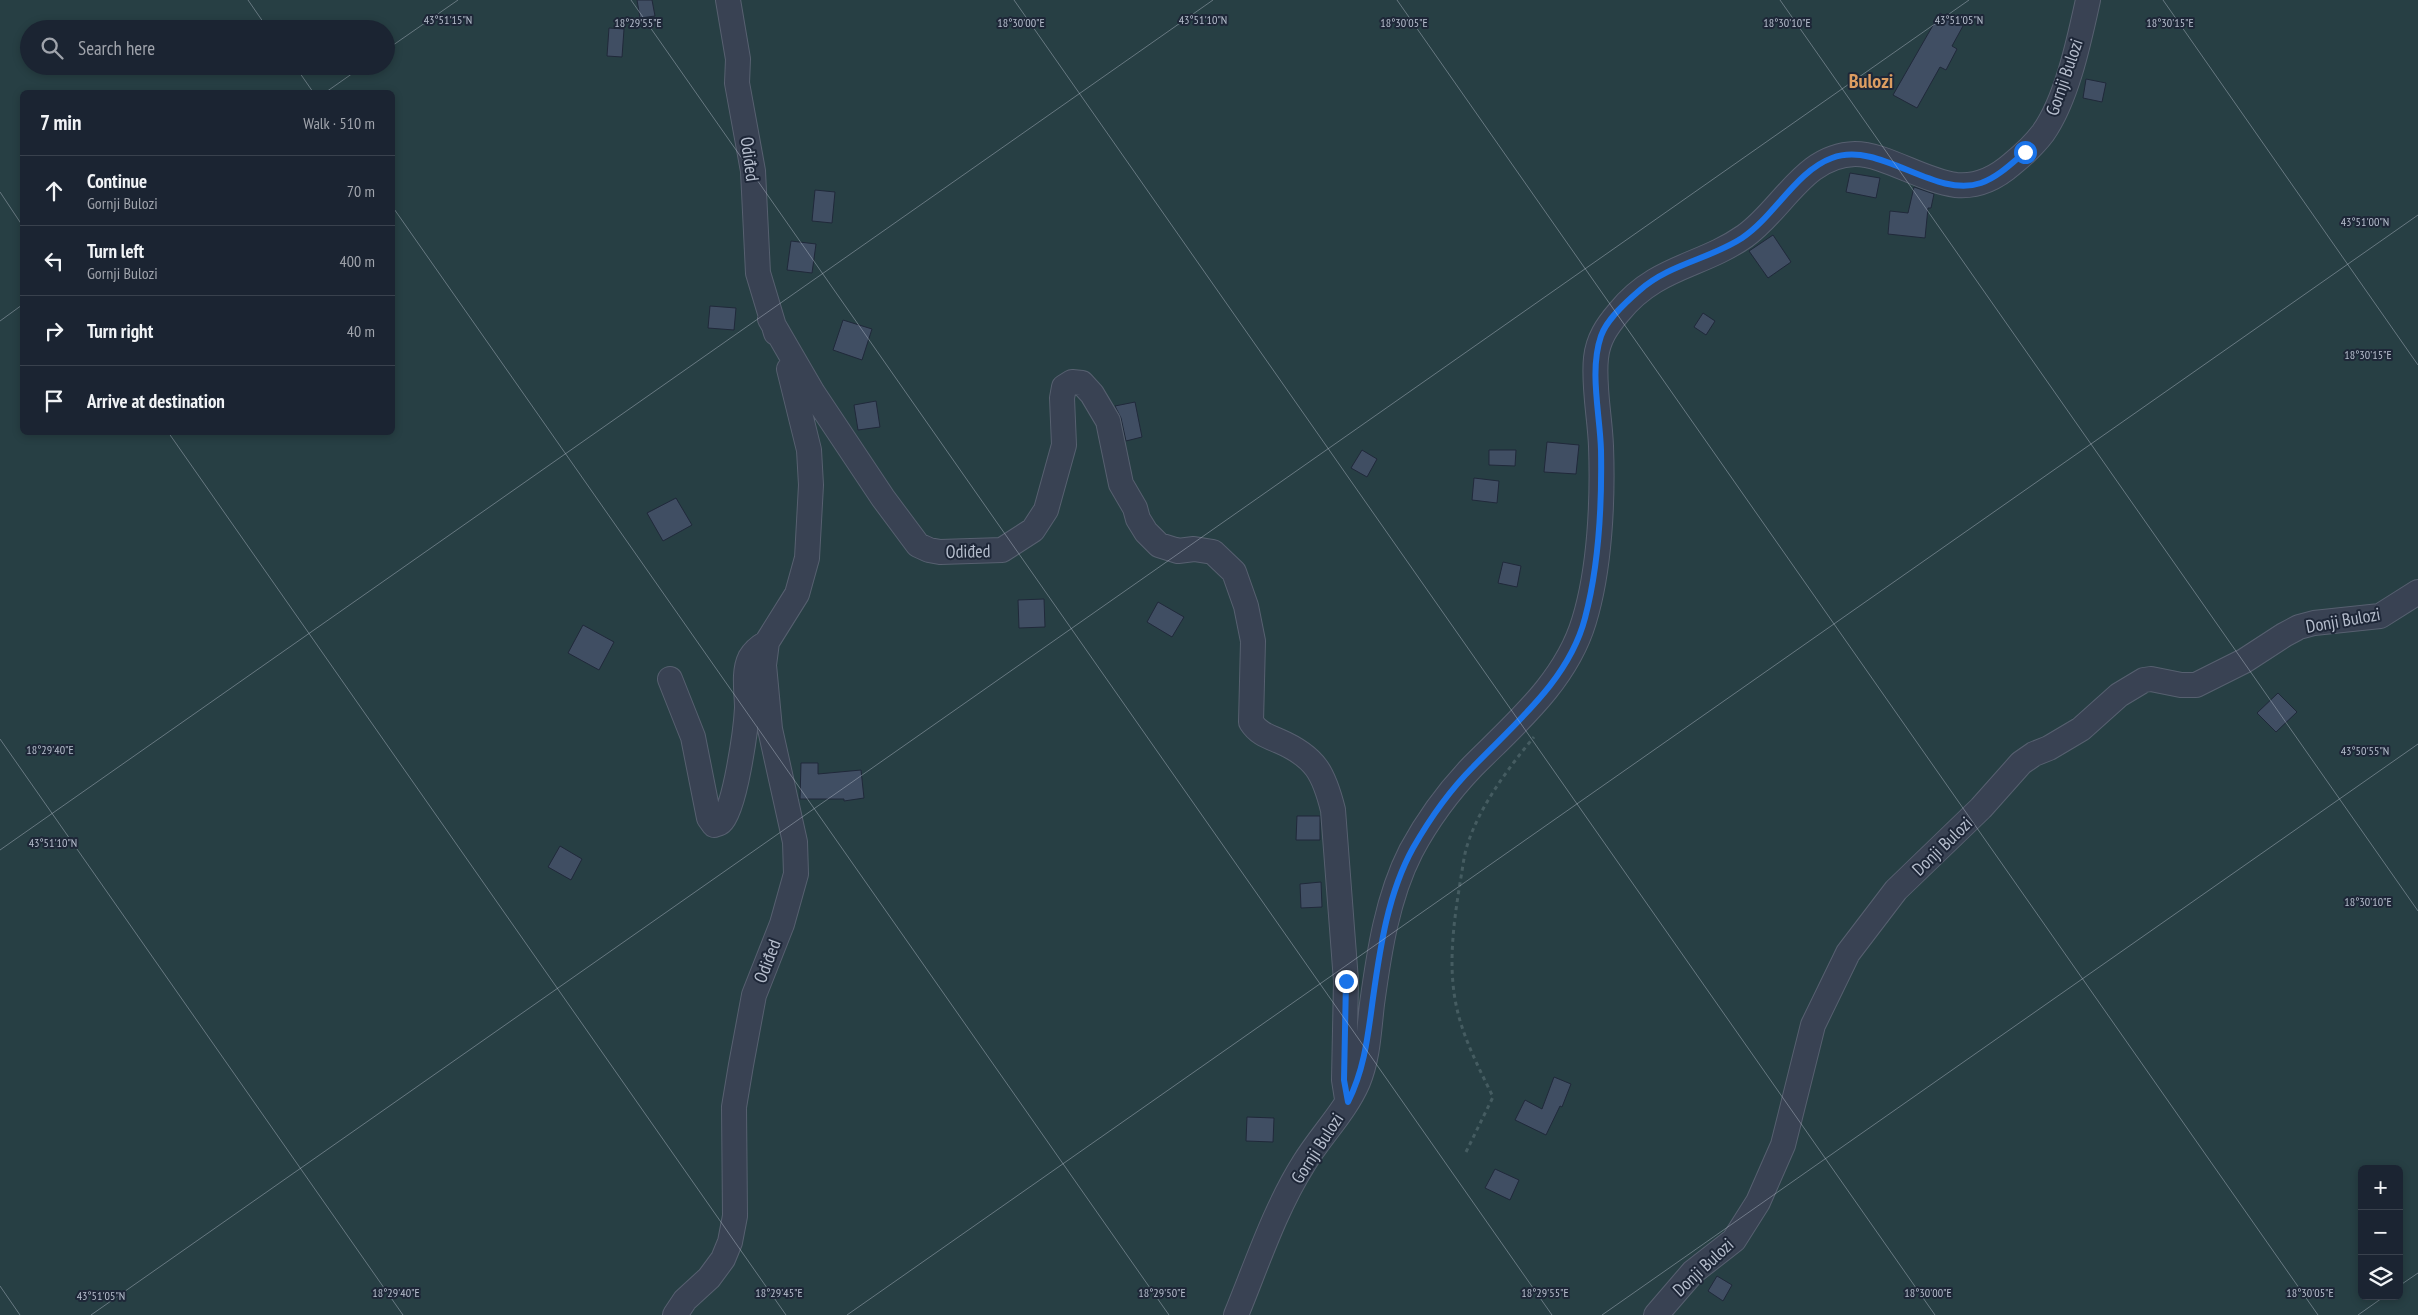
<!DOCTYPE html>
<html lang="en">
<head>
<meta charset="utf-8">
<style>
  :root { --surface:#1b2432; --page:#242c3a; --text:#f1f3f6; --muted:#a0a4ac; --line:#39414d }
  body { margin:0; font-family:"PT Sans Narrow",sans-serif; background:var(--page); color:var(--text) }
  .controls { position:absolute; right:15px; bottom:15px; display:grid; overflow:hidden; border-radius:8px; box-shadow:0 2px 8px #0003 }
  .controls button { width:45px; height:45px; display:grid; place-items:center; padding:0; border:0; border-bottom:1px solid var(--line); background:var(--surface); color:var(--text); font:25px sans-serif }
  .stop { position:absolute; width:15px; height:15px; margin:-11px; border:4px solid #1a73e8; border-radius:50%; background:#fff }
  .stop.end { background:#1a73e8; border-color:#fff; box-shadow:0 1px 5px #0008 }
  .list { margin:0; padding:0; list-style:none }
  h2 { display:flex; justify-content:space-between; align-items:center; height:65px; margin:0; padding:0 20px; font-size:21px }
  h2 small { font-size:16px; font-weight:400; color:var(--muted) }
  .list li { display:grid; grid-template-columns:32px 1fr auto; gap:15px; align-items:center; box-sizing:border-box; height:70px; padding:0 20px; border-top:1px solid var(--line) }
  .list b { display:block; font-size:19px; white-space:nowrap }
  .list p { margin:0; font-size:16px; white-space:nowrap; color:var(--muted) }
  .list em { font-size:16px; font-style:normal; color:var(--muted) }
  .icon { flex:none; width:28px; height:28px; fill:none; stroke:currentColor; stroke-width:2; stroke-linecap:round; stroke-linejoin:round }
  .map { position:relative; flex:none; width:2418px; height:1315px; overflow:hidden }
  .search { position:absolute; background:var(--surface); box-shadow:0 2px 8px #0003; left:20px; top:20px; width:375px; height:55px; display:flex; align-items:center; gap:12px; box-sizing:border-box; padding:0 18px; border-radius:28px; color:var(--muted); font-size:19px }
  .panel { position:absolute; background:var(--surface); box-shadow:0 2px 8px #0003; left:20px; top:90px; width:375px; height:345px; border-radius:8px }
  .map>svg:first-child { display:block }
</style>
</head>
<body>
<div class="map">
<svg width="2418" height="1315" viewBox="0 0 2418 1315">
  <rect width="100%" height="100%" fill="#243043"/>
  <path fill="#273f44" fill-rule="evenodd" d="M0,0H2418V1315H0ZM29,29H386V66H29ZM22,92H392V432H22ZM2362,1169H2399V1296H2362Z"/>
  <path fill="#404e63" stroke="#20293a" d="M637,0H652L655,16L640,18Z
    M1940,13L1963,26L1952,46L1957,49L1946,70L1940,67L1917,108L1893,95Z
    M609,28L624,29L622,57L607,56Z
    M2086,79L2106,83L2102,102L2083,98Z
    M1850,173L1880,178L1876,198L1846,192Z
    M1914,187L1934,194L1931,208H1928L1925,238L1888,234L1890,211L1908,213Z
    M815,190L835,192L832,223L812,221Z
    M1773,235L1791,262L1768,278L1749,251Z
    M791,241L816,244L812,273L787,270Z
    M710,306L736,308L734,330L708,328Z
    M1703,313L1715,321L1706,335L1694,327Z
    M843,320L872,329L862,360L833,350Z
    M876,401L880,427L858,430L854,405Z
    M1135,402L1142,437L1126,441L1121,418L1115,406Z
    M1547,442L1579,445L1576,474L1544,472Z
    M1362,450L1377,459L1367,477L1351,468Z
    M1489,450H1516L1515,466L1489,465Z
    M1474,478L1499,481L1497,503L1472,500Z
    M676,498L692,525L663,541L647,513Z
    M1503,562L1521,566L1517,587L1498,583Z
    M1044,599L1045,627L1019,628L1018,600Z
    M1158,602L1184,617L1172,637L1147,622Z
    M583,625L614,642L599,670L568,653Z
    M2278,693L2297,712L2276,732L2257,713Z
    M801,763H818V774L861,770L864,798L844,801V799H800Z
    M1297,816H1320V840H1296Z
    M560,846L582,859L571,880L548,867Z
    M1321,882L1322,907L1301,908L1300,884Z
    M1554,1077L1571,1084L1562,1107L1560,1106L1546,1135L1515,1120L1525,1100L1542,1109Z
    M1247,1117L1274,1118L1273,1142L1246,1141Z
    M1495,1169L1519,1180L1510,1200L1485,1188Z
    M1717,1276L1732,1285L1723,1301L1708,1291Z"/>
  <g fill="none" stroke-linecap="round" stroke-linejoin="round">
    <defs>
      <path id="minor" d="M728,0L738,59L737,83L753,171L758,273L776,333
        M770,319L813,393L883,498L918,545L929,550L940,552L1002,550L1033,530L1046,510L1064,445L1062,398L1064,387L1072,382L1082,383L1092,394L1108,421L1121,484L1135,508L1138,519L1146,532L1159,545L1178,551L1194,549L1213,552L1234,572L1246,606L1253,641L1251,722C1258,733 1267,736 1279,741C1316,757 1324,774 1333,810L1346,981L1344,1080L1347,1099
        M670,679L693,737L709,818L714,825C716,824 719,824 721,822C735,811 746,728 747,708C747,693 743,672 750,658C754,651 759,647 766,643
        M675,1315L685,1300L709,1278L723,1259L730,1242L735,1216L734,1107L741,1065L754,995L782,924L796,874L795,842L770,729L764,665L767,642L797,594L807,558L811,485L809,450L789,369
        M1236,1315C1257,1264 1275,1209 1304,1163C1321,1135 1345,1112 1358,1082C1368,1058 1369,1030 1372,1004C1379,953 1387,898 1411,851C1427,821 1450,790 1473,766C1516,723 1566,681 1584,621C1600,569 1603,500 1601,446C1600,418 1593,385 1596,358C1598,339 1607,326 1619,312C1656,266 1701,267 1745,236C1783,209 1804,155 1855,154C1885,154 1923,181 1956,185C1977,187 1996,178 2012,164C2023,155 2034,145 2043,133C2067,99 2079,41 2088,0
        M1656,1315L1693,1272L1734,1240L1758,1202L1783,1145L1813,1025L1848,953L1896,890L1981,808L2021,763L2034,754L2049,748L2081,729L2119,695L2144,680L2151,679L2181,685H2196L2244,661L2284,635L2299,627L2314,623L2380,616L2418,592"/>
    </defs>
    <use href="#minor" stroke="#576070" stroke-width="26"/>
    <path stroke="#455c61" stroke-width="3" stroke-dasharray="4 4" stroke-linecap="butt" d="M1466,1152L1493,1097C1479,1068 1464,1040 1457,1009C1447,966 1454,920 1461,877C1463,866 1464,854 1468,843C1480,806 1509,767 1534,737"/>
    <use href="#minor" stroke="#394253" stroke-width="24"/>
  </g>
  <g fill="none" stroke-linecap="round" stroke-linejoin="round">
    <path stroke="#1a73e8" stroke-width="6" d="M1346,981L1344,1080L1348,1102C1365,1068 1368,1034 1373,998C1380,948 1388,893 1413,848C1429,820 1450,790 1473,767C1515,723 1569,680 1585,618C1599,565 1602,505 1601,450C1600,414 1589,371 1601,336C1607,319 1626,302 1640,290C1669,264 1710,259 1742,238C1774,217 1796,171 1832,158C1880,140 1934,199 1981,183C1998,177 2012,163 2025,152"/>
  </g>
  <path fill="none" stroke="#b6becd" stroke-width="1" stroke-opacity="0.45" d="M248,0L268,29M631,0L1552,1315M1014,0L1935,1315M1397,0L2318,1315M1780,0L2418,911M2163,0L2418,365M386,50L458,0M295,66L313,92M326,92L363,66M0,192L22,225M392,206L1169,1315M0,321L22,305M168,432L786,1315M0,739L403,1315M0,850L1213,0M0,1286L20,1315M2399,1286L2418,1273M91,1315L1969,0M847,1315L2418,215M1602,1315L2418,744M2358,1315L2385,1296"/>
  <g text-anchor="middle" dominant-baseline="central" stroke-width="4" stroke-linejoin="round" paint-order="stroke">
    <g font-size="18" fill="#b6becd" stroke="#1e2738">
      <text transform="translate(2064 77) rotate(-71)">Gornji Bulozi</text>
      <text transform="translate(750 159) rotate(82)">Odiđed</text>
      <text transform="translate(968 551) rotate(-1)">Odiđed</text>
      <text transform="translate(2343 620) rotate(-10)">Donji Bulozi</text>
      <text transform="translate(1942 846) rotate(-44)">Donji Bulozi</text>
      <text transform="translate(767 961) rotate(-69)">Odiđed</text>
      <text transform="translate(1317 1148) rotate(-57)">Gornji Bulozi</text>
      <text transform="translate(1703 1267) rotate(-43)">Donji Bulozi</text>
    </g>
    <g font-size="20" font-weight="bold" fill="#dd9d61" stroke="#1e2738">
      <text x="1871" y="81">Bulozi</text>
    </g>
  </g>
  <g font-size="12" text-anchor="middle" fill="#b6becd" stroke="#1e2738" stroke-width="4" stroke-linejoin="round" paint-order="stroke">
    <text x="448" y="24">43°51'15"N</text>
    <text x="1203" y="24">43°51'10"N</text>
    <text x="1959" y="24">43°51'05"N</text>
    <text x="1404" y="27">18°30'05"E</text>
    <text x="2170" y="27">18°30'15"E</text>
    <text x="638" y="27">18°29'55"E</text>
    <text x="1021" y="27">18°30'00"E</text>
    <text x="1787" y="27">18°30'10"E</text>
    <text x="2365" y="226">43°51'00"N</text>
    <text x="2368" y="359">18°30'15"E</text>
    <text x="50" y="754">18°29'40"E</text>
    <text x="2365" y="755">43°50'55"N</text>
    <text x="53" y="847">43°51'10"N</text>
    <text x="2368" y="906">18°30'10"E</text>
    <text x="396" y="1297">18°29'40"E</text>
    <text x="779" y="1297">18°29'45"E</text>
    <text x="1162" y="1297">18°29'50"E</text>
    <text x="1545" y="1297">18°29'55"E</text>
    <text x="1928" y="1297">18°30'00"E</text>
    <text x="2310" y="1297">18°30'05"E</text>
    <text x="101" y="1300">43°51'05"N</text>
  </g>
</svg>
<div class="controls">
<button>+</button>
<button>−</button>
<button><svg class="icon" aria-label="layers" viewBox="0 0 24 24"><path d="M12 4l9 5-9 5-9-5zM3 14l9 5 9-5"/></svg></button>
</div>
<div class="stop" style="left:2025px;top:152px"></div>
<div class="stop end" style="left:1346px;top:981px"></div>
<div class="search"><svg class="icon" aria-label="search" viewBox="0 0 24 24"><circle cx="10" cy="10" r="6"/><path d="M15 15l6 6"/></svg>Search here</div>
<section class="panel">
<h2>7 min<small>Walk · 510 m</small></h2>
<ul class="list">
<li><svg class="icon" aria-label="ahead" viewBox="0 0 24 24"><path d="M12 20V5M6 11l6-6 6 6"/></svg><div><b>Continue</b><p>Gornji Bulozi</p></div><em>70 m</em></li>
<li><svg class="icon" aria-label="left" viewBox="0 0 24 24"><path d="M17 20v-9H6M10 6l-5 5 5 5"/></svg><div><b>Turn left</b><p>Gornji Bulozi</p></div><em>400 m</em></li>
<li><svg class="icon" aria-label="right" viewBox="0 0 24 24"><path d="M7 20v-9h11M14 6l5 5-5 5"/></svg><div><b>Turn right</b></div><em>40 m</em></li>
<li><svg class="icon" aria-label="arrive" viewBox="0 0 24 24"><path d="M6 21V4h12l-3 4 3 4H6"/></svg><div><b>Arrive at destination</b></div></li>
</ul>
</section>
</div>
</body>
</html>
